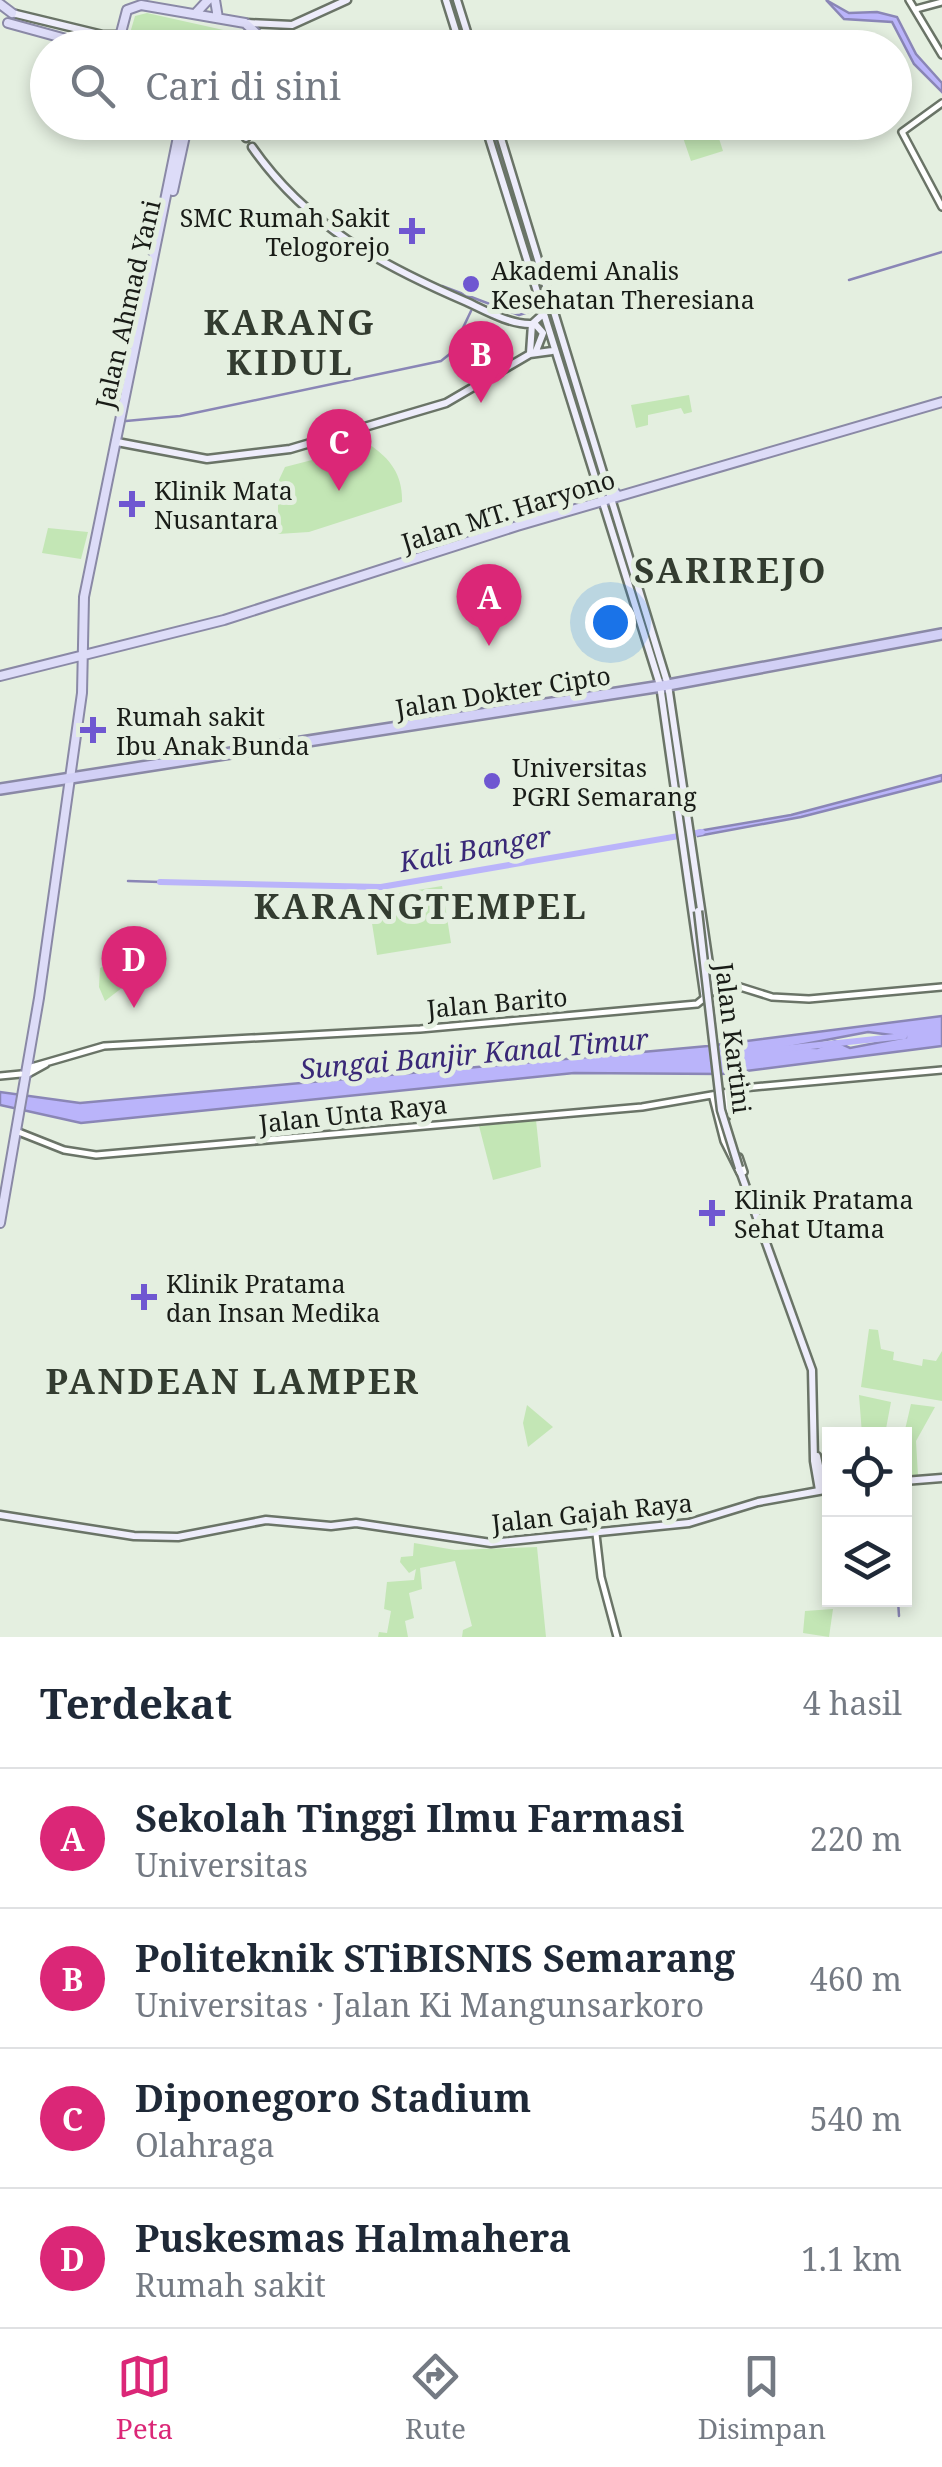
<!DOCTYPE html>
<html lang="id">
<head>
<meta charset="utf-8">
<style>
  :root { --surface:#fff; --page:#f2f2f3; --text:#1f2937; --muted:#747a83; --line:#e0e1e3; --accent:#db2777 }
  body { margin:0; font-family:"Noto Serif",serif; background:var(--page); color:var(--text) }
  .controls { position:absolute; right:30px; bottom:30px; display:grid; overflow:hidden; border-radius:0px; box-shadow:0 5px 15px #0003 }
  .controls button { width:90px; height:90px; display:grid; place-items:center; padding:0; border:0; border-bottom:2px solid var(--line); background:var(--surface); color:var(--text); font:50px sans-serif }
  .you { position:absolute; left:610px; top:622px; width:35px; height:35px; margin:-25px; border:8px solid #fff; border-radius:50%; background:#1a73e8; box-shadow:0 0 0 15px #1a73e833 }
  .badge { display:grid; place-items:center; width:65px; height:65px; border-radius:50%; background:var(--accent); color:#fff; font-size:32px; font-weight:700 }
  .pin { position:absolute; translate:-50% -82px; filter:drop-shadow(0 2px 5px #0008) }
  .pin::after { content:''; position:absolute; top:52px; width:35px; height:30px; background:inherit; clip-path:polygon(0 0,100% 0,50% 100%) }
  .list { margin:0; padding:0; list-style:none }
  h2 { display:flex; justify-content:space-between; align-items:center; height:130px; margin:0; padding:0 40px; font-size:42px }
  h2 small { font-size:32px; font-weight:400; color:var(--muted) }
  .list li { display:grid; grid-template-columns:65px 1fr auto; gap:30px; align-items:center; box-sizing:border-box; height:140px; padding:0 40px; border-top:2px solid var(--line) }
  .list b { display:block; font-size:38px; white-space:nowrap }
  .list p { margin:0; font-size:32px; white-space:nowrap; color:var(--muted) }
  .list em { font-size:32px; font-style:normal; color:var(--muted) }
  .icon { flex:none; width:55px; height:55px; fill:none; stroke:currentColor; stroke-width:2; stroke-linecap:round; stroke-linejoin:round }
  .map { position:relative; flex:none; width:942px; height:1637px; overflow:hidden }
  .search { position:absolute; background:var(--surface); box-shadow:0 5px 15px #0003; left:30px; right:30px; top:30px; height:110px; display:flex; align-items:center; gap:25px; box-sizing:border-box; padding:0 35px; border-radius:55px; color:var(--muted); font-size:38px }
  .sheet { height:690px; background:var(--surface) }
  nav { display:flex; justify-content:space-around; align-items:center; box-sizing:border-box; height:140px; border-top:2px solid var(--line); background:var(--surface); font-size:28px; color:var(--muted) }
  nav a { display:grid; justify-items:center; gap:5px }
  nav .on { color:var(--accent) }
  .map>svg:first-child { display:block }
</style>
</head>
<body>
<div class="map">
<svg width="942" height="1637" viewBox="0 0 942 1637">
  <rect width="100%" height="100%" fill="#e4efe0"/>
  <path fill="#c3e6b5" d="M147,13L237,33L247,47H126L135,16Z
    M678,123H714L723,151L691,161Z
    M689,395L692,412L684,414L681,408L648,415V425L636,428L631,405Z
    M370,445C391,459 403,476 402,502L309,532L278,534V482L285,467Z
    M48,528L88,532L81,559L42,553Z
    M442,886L451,943L377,955L368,898Z
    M111,963L136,977L105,1001L99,987L100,968Z
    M536,1120L541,1167L493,1180L479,1126Z
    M869,1329L878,1330L881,1349L894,1352L893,1360L922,1366L923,1359L936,1361L942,1351V1401L861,1387Z
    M859,1395L891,1402L885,1434H862Z
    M911,1404L935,1407L916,1441L918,1476H905L904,1434Z
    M527,1405L553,1427L528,1447L523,1423Z
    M414,1543L455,1550L537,1547L546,1637H462L463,1630L472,1626L455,1561L420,1568L422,1589L409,1593L414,1618L405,1621L408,1637H378L379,1632L387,1633L391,1611L384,1609L387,1582L414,1580L416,1569L409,1573L400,1562L401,1557L413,1556Z
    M833,1609L829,1637L803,1633L805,1611Z"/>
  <path fill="#bab4fa" stroke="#8a86b6" stroke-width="2.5" fill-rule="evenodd" d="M826,0L849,13L877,12L897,17L916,54L942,83V92L914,64L892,22L844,19Z
    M942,775V781L801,817L698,836V831L791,815Z
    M942,1016V1046L722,1074L574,1073L81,1123L0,1105V1092L80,1103L708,1046ZM868,1032L907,1037L850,1048L835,1041L817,1048L789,1047Z"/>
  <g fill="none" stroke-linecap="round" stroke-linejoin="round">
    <path stroke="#8a86b6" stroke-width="2.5" d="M451,0L467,48
      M490,122L568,380
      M849,280L942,252
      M442,286L519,315L538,309
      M126,421L180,416L441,361L451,353L471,311
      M128,881L160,882
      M898,1600L899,1616"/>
    <path stroke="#bab4fa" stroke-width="6" d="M160,882L381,887L702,832
      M782,1049L904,1036"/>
    <defs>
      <path id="tertiary" d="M909,0L942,55
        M916,9L942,2
        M942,103L902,132L942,207
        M28,1068L104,1046L420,1029L697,1004L713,991L737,986L772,997L809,999L942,987
        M26,1075L46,1064
        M0,1076L21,1074
        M718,1097L743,1088L942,1070
        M725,1097L726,1118
        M713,1098L724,1141L740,1173
        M16,1131L64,1150L96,1155L642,1107L729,1092
        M739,1157L744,1172
        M596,1534L601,1577L617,1637"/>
      <path id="secondary" d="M446,0L461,48
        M457,0L472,48
        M12,13L103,35H120
        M247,23L292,25L347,0
        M104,48L109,44L104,36
        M243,122L246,138
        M484,122L660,685L705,1000
        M496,122L668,685L713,991
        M252,147C307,226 381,265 467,302C486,311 511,325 532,324
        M535,324L543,333L536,351
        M530,353L532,324L542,315
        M117,442L207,459L290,449L446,403L530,354L552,351
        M739,1168L812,1370L814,1461L819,1490
        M739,1168L748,1193
        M817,1456L824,1489
        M904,1481L942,1478
        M0,1515L134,1536L178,1537L266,1520L331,1526L356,1523L491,1543L689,1523L758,1502L830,1489"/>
      <path id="primary" d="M215,0L218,18
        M0,4L12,13
        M196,13L208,0
        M8,23L99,48
        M117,48L127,10L141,5L245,23L256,33L257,48
        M173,191L188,122
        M604,480L618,496
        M0,676L224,620L517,526L942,402
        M0,1223L39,998L82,693L84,597L181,122"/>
      <path id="trunk" d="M0,789L668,685L942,634"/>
    </defs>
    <use href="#tertiary" stroke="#6a7467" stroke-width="10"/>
    <use href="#secondary" stroke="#6a7467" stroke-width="11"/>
    <use href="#primary" stroke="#8a89a6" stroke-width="12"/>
    <use href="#trunk" stroke="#8a89a6" stroke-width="14"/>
    <use href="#tertiary" stroke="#fff" stroke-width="5"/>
    <use href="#secondary" stroke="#eeedfb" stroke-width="6"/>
    <use href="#primary" stroke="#dddcf8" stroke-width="8"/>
    <use href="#trunk" stroke="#d2d0f6" stroke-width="9"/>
    <defs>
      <path id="secondary-bridge" d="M698,911L721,1110L739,1168"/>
    </defs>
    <use href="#secondary-bridge" stroke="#6a7467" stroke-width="11" stroke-linecap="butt"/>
    <use href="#secondary-bridge" stroke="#eeedfb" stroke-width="6"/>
  </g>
  <g fill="#6f57d1" stroke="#e4efe0" stroke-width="4">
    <path d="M407 216h10v10h10v10h-10v10h-10v-10h-10v-10h10z"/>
    <circle cx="471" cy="284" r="10"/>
    <path d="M127 489h10v10h10v10h-10v10h-10v-10h-10v-10h10z"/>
    <path d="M88 715h10v10h10v10h-10v10h-10v-10h-10v-10h10z"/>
    <circle cx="492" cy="781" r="10"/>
    <path d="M707 1198h10v10h10v10h-10v10h-10v-10h-10v-10h10z"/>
    <path d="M139 1282h10v10h10v10h-10v10h-10v-10h-10v-10h10z"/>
  </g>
  <g text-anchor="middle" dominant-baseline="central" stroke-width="10" stroke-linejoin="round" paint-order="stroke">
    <g font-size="25" fill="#191c17" stroke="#e4efe0" text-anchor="start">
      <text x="390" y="217" text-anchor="end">SMC Rumah Sakit<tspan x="390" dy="29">Telogorejo</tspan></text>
      <text x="491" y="270">Akademi Analis<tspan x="491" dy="29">Kesehatan Theresiana</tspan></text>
      <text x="154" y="490">Klinik Mata<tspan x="154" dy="29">Nusantara</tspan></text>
      <text x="116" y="716">Rumah sakit<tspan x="116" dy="29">Ibu Anak Bunda</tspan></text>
      <text x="512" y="767">Universitas<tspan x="512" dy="29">PGRI Semarang</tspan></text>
      <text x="734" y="1199">Klinik Pratama<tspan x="734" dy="29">Sehat Utama</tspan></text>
      <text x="166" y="1283">Klinik Pratama<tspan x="166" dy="29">dan Insan Medika</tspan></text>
    </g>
    <g font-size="25" fill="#191c17" stroke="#e4efe0">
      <text transform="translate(127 304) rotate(-77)">Jalan Ahmad Yani</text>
      <text transform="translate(508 510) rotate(-17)">Jalan MT. Haryono</text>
      <text transform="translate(503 691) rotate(-9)">Jalan Dokter Cipto</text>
      <text transform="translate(497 1002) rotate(-5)">Jalan Barito</text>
      <text transform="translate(734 1038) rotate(83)">Jalan Kartini</text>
      <text transform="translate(353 1113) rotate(-6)">Jalan Unta Raya</text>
      <text transform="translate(592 1512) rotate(-6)">Jalan Gajah Raya</text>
    </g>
    <g font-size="28" font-style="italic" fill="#392877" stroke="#e4efe0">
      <text transform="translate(475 848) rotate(-10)">Kali Banger</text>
      <text transform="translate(474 1053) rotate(-5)">Sungai Banjir Kanal Timur</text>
    </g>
    <g font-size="35" font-weight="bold" letter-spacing="2.5" fill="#333c30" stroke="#e4efe0">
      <text x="290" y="321">KARANG<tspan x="290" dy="40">KIDUL</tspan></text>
      <text x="731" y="569">SARIREJO</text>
      <text x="421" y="905">KARANGTEMPEL</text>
      <text x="233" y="1380">PANDEAN LAMPER</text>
    </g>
  </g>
</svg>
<div class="controls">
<button><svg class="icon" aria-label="locate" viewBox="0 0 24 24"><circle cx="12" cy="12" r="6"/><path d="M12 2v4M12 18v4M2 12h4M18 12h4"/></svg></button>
<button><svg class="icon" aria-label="layers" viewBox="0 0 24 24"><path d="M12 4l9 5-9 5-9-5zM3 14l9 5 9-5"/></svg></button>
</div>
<div class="you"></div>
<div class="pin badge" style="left:489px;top:646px">A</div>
<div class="pin badge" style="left:481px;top:403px">B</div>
<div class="pin badge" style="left:339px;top:491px">C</div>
<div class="pin badge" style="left:134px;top:1008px">D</div>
<div class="search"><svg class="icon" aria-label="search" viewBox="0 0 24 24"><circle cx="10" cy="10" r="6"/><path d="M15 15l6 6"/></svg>Cari di sini</div>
</div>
<section class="sheet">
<h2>Terdekat<small>4 hasil</small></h2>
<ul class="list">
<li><span class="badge">A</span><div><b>Sekolah Tinggi Ilmu Farmasi</b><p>Universitas</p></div><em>220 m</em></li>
<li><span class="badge">B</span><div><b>Politeknik STiBISNIS Semarang</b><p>Universitas · Jalan Ki Mangunsarkoro</p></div><em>460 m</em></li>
<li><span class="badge">C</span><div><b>Diponegoro Stadium</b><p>Olahraga</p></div><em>540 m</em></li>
<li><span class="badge">D</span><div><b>Puskesmas Halmahera</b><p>Rumah sakit</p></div><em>1.1 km</em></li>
</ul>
</section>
<nav>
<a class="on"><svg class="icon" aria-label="map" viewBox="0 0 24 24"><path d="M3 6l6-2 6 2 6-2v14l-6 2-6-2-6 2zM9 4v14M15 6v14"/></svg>Peta</a>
<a><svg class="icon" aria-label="directions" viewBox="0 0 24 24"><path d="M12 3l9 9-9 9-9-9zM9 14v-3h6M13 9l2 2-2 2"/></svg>Rute</a>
<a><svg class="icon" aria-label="saved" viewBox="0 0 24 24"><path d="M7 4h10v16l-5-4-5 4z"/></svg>Disimpan</a>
</nav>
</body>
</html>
